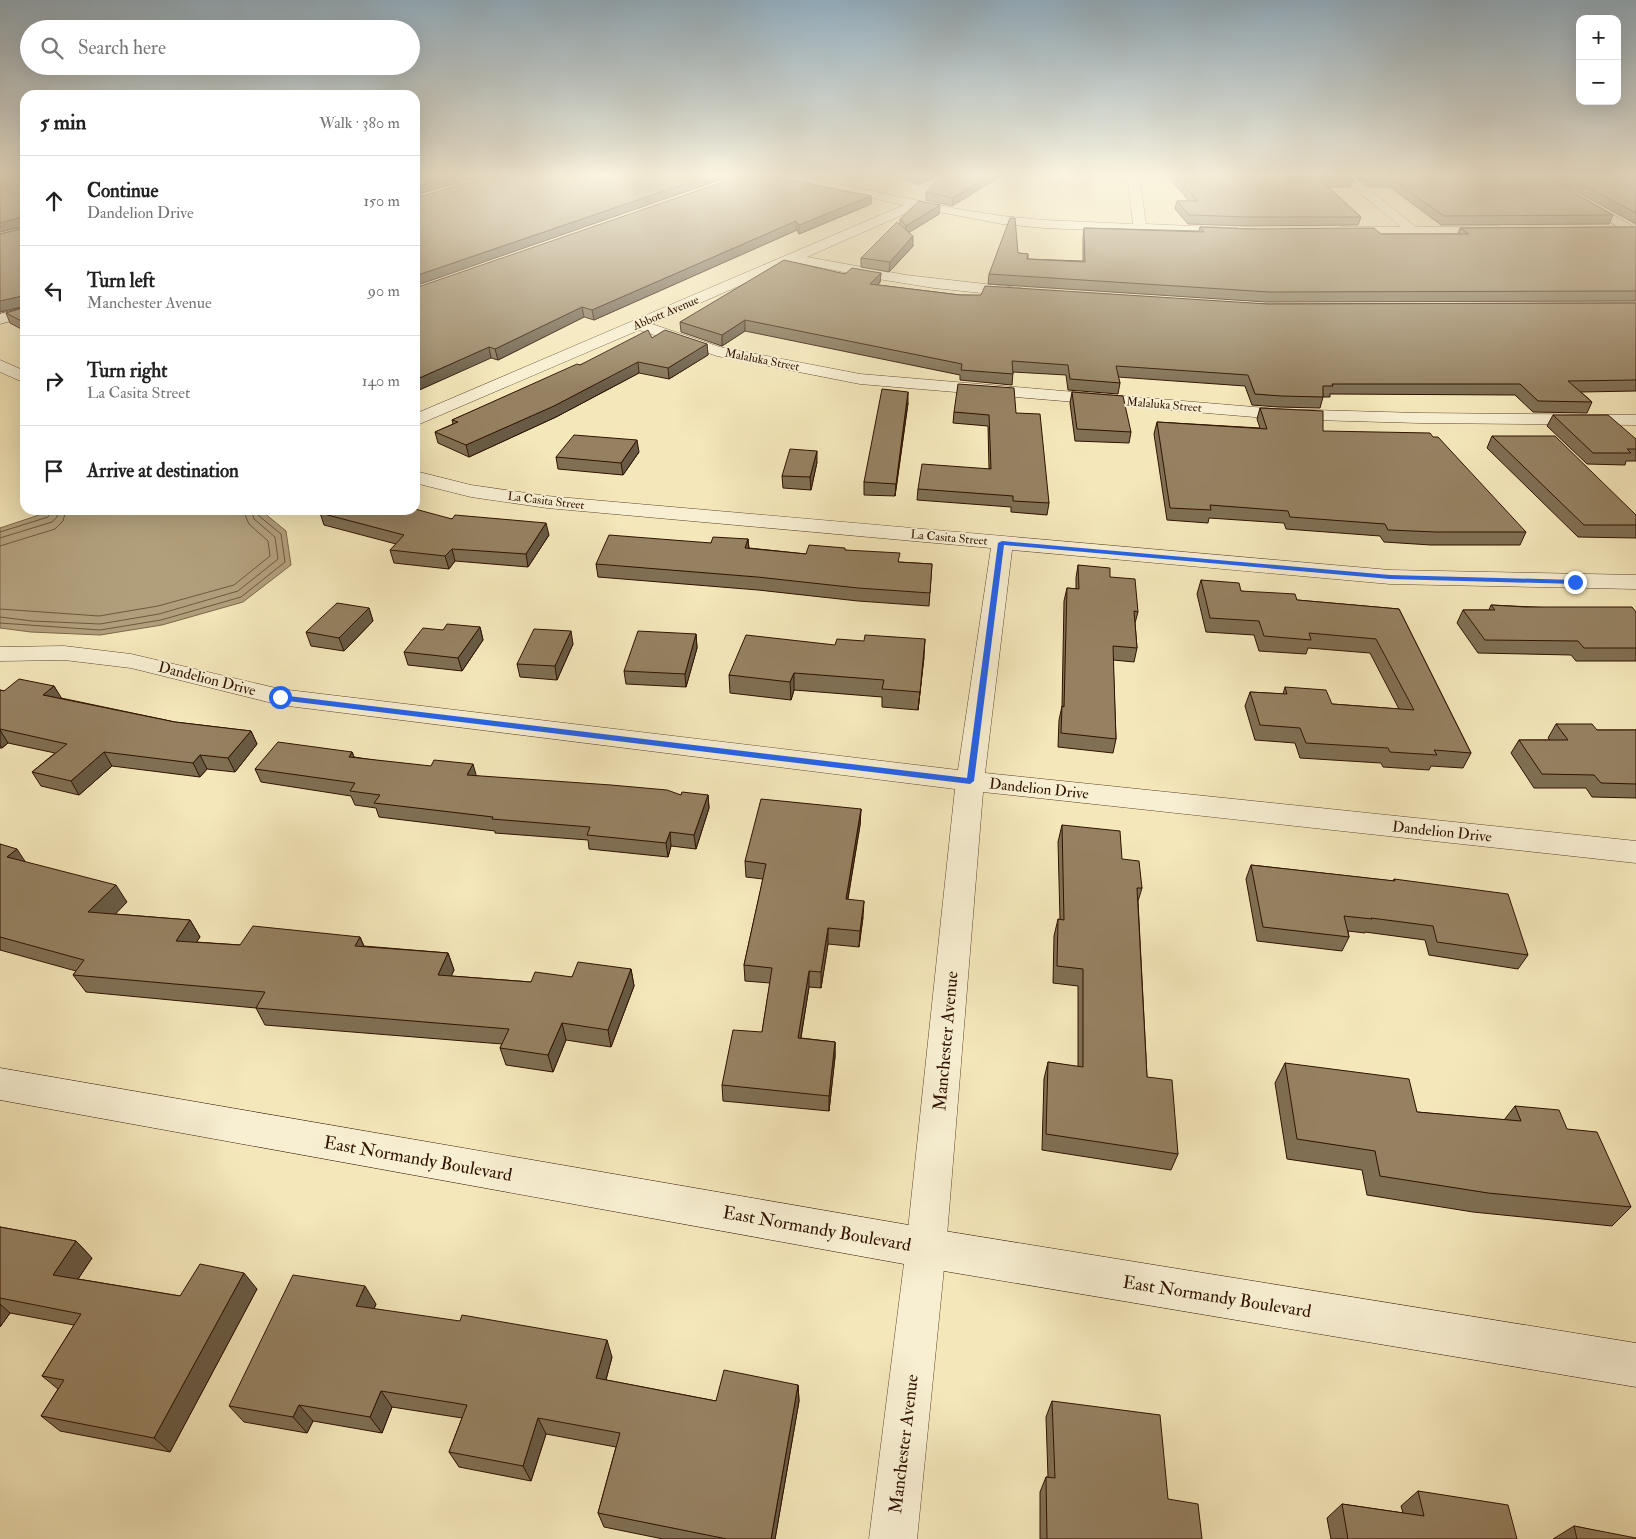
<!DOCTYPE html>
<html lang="en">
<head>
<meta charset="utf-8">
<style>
  :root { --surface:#fff; --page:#f6f6f6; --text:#222; --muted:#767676; --line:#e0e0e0 }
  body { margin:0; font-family:"IM FELL Double Pica",serif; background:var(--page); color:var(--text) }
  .controls { position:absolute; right:15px; top:15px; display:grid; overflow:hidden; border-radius:10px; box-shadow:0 5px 20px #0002 }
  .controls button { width:45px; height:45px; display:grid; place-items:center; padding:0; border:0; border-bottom:1px solid var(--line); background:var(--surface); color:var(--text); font:25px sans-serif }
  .stop { position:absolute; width:15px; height:15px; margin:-11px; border:4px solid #2563eb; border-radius:50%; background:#fff }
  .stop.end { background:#2563eb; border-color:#fff; box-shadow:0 1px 5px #0008 }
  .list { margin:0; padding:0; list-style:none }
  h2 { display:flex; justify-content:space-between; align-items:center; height:65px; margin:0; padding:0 20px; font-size:21px }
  h2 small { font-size:16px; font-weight:400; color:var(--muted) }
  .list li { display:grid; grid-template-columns:32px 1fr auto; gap:15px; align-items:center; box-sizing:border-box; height:90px; padding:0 20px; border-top:1px solid var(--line) }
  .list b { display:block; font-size:19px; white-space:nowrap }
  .list p { margin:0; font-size:16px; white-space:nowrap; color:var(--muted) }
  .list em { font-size:16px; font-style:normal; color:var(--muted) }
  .icon { flex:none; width:28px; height:28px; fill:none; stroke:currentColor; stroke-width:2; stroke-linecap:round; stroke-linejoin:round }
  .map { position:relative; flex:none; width:1636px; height:1539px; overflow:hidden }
  .search { position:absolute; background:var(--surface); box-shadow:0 5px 20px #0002; left:20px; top:20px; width:400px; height:55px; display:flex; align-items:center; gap:12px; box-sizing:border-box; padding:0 18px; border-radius:28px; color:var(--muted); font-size:19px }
  .panel { position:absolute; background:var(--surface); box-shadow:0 5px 20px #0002; left:20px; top:90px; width:400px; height:425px; border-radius:15px }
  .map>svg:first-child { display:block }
</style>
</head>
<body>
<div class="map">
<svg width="1636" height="1539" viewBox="0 0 1636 1539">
  <rect width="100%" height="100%" fill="#f4e7ba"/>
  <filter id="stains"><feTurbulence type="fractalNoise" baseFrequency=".004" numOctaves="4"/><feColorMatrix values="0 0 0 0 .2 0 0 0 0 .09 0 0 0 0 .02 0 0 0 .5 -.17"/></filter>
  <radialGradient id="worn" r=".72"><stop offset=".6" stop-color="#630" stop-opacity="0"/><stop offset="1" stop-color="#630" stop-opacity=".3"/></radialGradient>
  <path fill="#b19f7b" stroke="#7d674a" d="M54,510H254L263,512L286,531L291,565L243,602L162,625L100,635L31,632L0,628V528Z"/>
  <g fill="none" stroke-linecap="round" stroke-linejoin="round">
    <path stroke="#70583e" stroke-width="1" d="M0,532L48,517L52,510
      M0,538L52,522L57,517L58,510
      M0,546L55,529L63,521L66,510
      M0,609L99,616L158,606L234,585L270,556L268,541L249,524L243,510
      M0,617L32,621L100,624L159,614L238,591L278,559L275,537L254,519L251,510
      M0,623L100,630L161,620L241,597L285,562L281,534L259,516L257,510"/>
    <defs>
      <path id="street" d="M768,174H790L958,209L1002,216L1044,220L1133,224L1127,174H1139L1146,224L1237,228L1243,232L1237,236L1044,228L1002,224L918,208L807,257L906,275L1020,288L1025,289L1027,292L1025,295L991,294L934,288L878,279L794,262L652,324L720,347L860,374L1278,409L1419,413L1636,415V425L1419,423L1278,419L860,384L717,356L639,330L415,426V414L904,205L774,177Z
        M1337,174H1350L1416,227L1497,226L1503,230L1497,234H1335L1334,231L1340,227H1401Z
        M1527,174H1541L1636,228V237Z
        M0,360L25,371V383L0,372Z
        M415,471L471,485L547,496L1390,570L1636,575V589L1390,584L1012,550L985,773L1636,841V863L983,792L946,1248L917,1539H869L906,1248L955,789L280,705L131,668L64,660L0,661V647L64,646L131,654L280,689L958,770L991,548L547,508L471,497L415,483Z"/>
      <path id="secondary" d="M25,307V317L0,324V314Z
        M0,1068L926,1228L1636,1343V1387L926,1268L0,1100Z"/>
    </defs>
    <use href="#street" stroke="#60472e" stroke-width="1"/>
    <use href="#secondary" stroke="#2f1200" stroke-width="1"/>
    <use href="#street" fill="#f8efd2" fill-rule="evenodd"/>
    <use href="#secondary" fill="#f8efd2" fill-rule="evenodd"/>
  </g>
  <path fill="#806f53" stroke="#2f1200" d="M0,174H25V331L10,323L6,313L22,308V307L0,312V234L21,229L22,227L0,232Z
    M897,174H943L917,185Z
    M944,174H1004L952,206L926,200V192Z
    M1169,174H1347L1353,179L1350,187H1328L1361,217L1358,225L1245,226L1188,224L1175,209L1177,201H1189L1171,180Z
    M1352,174H1541L1613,215L1609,224L1441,225L1390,187H1370Z
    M1544,174H1636V225V224Z
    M871,196V204L799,234L797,230L594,320L584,317L498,360L491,358L415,288Z
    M939,214L909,232L913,246L889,272L861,267V258L900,224V219Z
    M1200,227L1381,234H1458L1460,228L1636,227V301L1266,302L988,284L989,274L1018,253L1028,254V259L1083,261V237L1084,228L1199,231Z
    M881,273L880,282L878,285L960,295L1268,304L1636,303V391L1581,392L1592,402L1587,413L1533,412L1515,395L1330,394V397H1323L1320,408L1278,407L1252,405L1245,386L1118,377L1120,383L1118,394L1068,390L1066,375L1013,372L1012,385L960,380V375L745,331L722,346L681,332L680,322L845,274Z
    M652,338L707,344L708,355L669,379L639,373L556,417L469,457L438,443L435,432L453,424L452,420L580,365Z
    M1072,392L1131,432L1129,443L1075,441L1070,403Z
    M908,403L895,496L864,495V482Z
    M1260,408L1323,431L1526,532L1520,545H1431L1384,542L1380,536L1286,529L1284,523L1209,518L1208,523L1167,520L1154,434L1157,422L1260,428L1257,419Z
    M954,412L1016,413L1049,503L1047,515L1011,512V507L917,500L918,489L989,469L988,426L953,423Z
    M1553,415L1636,439V461H1626L1625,465L1587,464L1547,426Z
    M1492,436L1636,515V538L1578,537L1487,448Z
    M639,452L623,475L558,469L556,457Z
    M817,462L811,490L783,488L782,476Z
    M320,513L452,519L549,535L528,567L455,561L449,569L394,563L390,550L396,544L324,525Z
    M748,539L749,548L806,554L845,550L899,562L932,564L929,606L858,601L758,590L598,577L596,564L711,543Z
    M1078,565L1110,577L1138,612L1135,623L1137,648L1134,662L1113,660L1116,739L1113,753L1058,747L1059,720L1062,706L1064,601L1067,588L1076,589V578Z
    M1201,580L1241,591L1297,600L1399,609L1471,753L1463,768L1431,766L1429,770L1383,767L1381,763L1300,758L1295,743L1255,740L1245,706L1250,692L1283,694L1285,687L1332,704L1399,709L1370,653L1308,648L1306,654L1259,651L1254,635L1206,632L1197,594Z
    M1491,605L1636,612V661H1576L1571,655L1478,653L1457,623L1463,610H1489Z
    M369,608L373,621L344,651L311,646L306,632Z
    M480,627L483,640L462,671L408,665L404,652L443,630Z
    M696,634L697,648L686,687L626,684L624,671Z
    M573,644L557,680L520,677L517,664Z
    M924,657L918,710L882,707V697L794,690L791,700L730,693L729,675Z
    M54,686L61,698L175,722L251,731L257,744L235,772L207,769L200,777L112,766L79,795L41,786L32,772L55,753L8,743L2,748H0V690L4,691Z
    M1556,724L1597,730H1636V798L1592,797L1586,788H1534L1511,753L1519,740H1550L1548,738Z
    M352,752L354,757L476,776L681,795H708L709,808L696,849L671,846L668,857L589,849L588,840L495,833V831L379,817L376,808L355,805L351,796L261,782L255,769Z
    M861,809L860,825L848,899L863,917L859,947L828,944L821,988L809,987L801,1038L835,1042V1057L829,1111L723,1101L722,1085L762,1032L770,983L745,981L744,965L763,879L746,877L745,861Z
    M1062,825L1122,859L1142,888L1138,901L1147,1077L1178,1154L1171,1170L1042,1150L1044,1079L1048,1062L1078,1067V986L1053,983L1054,936L1058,919L1060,920L1058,842Z
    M0,844L25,862L127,902L115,914L190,920L200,937L196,942L240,945L360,937L364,946L448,953L454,970L451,976L531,982L572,977L631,969L634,986L611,1047L566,1040L553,1072L506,1065L500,1048L502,1044L265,1025L256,1008L86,992L73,975L76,971L0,950Z
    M1251,865L1393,881L1394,879L1528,955L1518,969L1429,955L1425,940L1365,932V933L1348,931L1349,937L1342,951L1257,941L1246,879Z
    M1285,1063L1417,1112L1504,1120L1515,1106L1567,1129L1631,1207L1612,1226L1473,1212L1367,1195L1362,1170L1287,1159L1275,1083Z
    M0,1227L76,1241L92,1258L78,1279L180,1296L257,1289L170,1452L60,1431L41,1416L58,1389L42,1376L74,1325L10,1313L0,1327Z
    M376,1304L374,1309L612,1357L606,1380L716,1401L798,1385L799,1401L775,1539H663L604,1527L598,1513L616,1447L546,1434L531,1481L459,1467L449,1452L462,1418L392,1407L382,1433L313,1421L307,1433L244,1422L229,1406Z
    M1052,1401L1168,1499L1202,1539H1040V1492L1046,1477H1048L1046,1417Z
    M1418,1491L1517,1539H1331L1327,1518L1342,1504L1403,1513L1401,1506Z
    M1574,1526L1636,1539H1553Z"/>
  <path fill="#685a44" stroke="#2f1200" d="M460,174H490L415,195V187Z
    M714,174H731V176L415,286V276Z
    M925,174H943L917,185V177Z
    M993,174H1004L952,206L953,198Z
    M871,196V204L799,234V225Z
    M940,205L939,214L905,235L906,226Z
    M21,217L25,226L0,232V223Z
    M796,221L797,230L594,320L592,310Z
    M913,236V246L889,272L890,262Z
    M881,273L880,282L870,294V284Z
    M22,296L25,306L0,312V301Z
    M582,307L584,317L498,360L495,349Z
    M745,320V331L722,346V335Z
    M707,344L708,355L669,379L668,368Z
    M489,347L491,358L415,392V380Z
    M638,362L639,373L556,417L469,457L466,445Z
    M908,392V403L895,496L896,484Z
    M637,440L639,452L623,475L621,463Z
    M817,451V462L811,490L810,477Z
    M546,523L549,535L528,567L526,554Z
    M748,539L749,552L745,548Z
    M452,549L455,561L449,569L445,556Z
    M369,608L373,621L344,651L339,638Z
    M480,627L483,640L462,671L458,658Z
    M571,631L573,644L557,680L555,666Z
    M696,634L697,648L686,687L685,674Z
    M925,639L924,657L918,710L920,692Z
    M794,673V690L791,700L790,682Z
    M54,686L62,699L43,695Z
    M0,730L8,743L2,748L0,745Z
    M251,731L257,744L235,772L228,758Z
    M104,752L112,766L79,795L71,781Z
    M352,752L358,766L349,757Z
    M200,755L207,769L200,777L193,763Z
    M473,764L477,778L467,775Z
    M708,795L709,808L696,849L694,835Z
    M861,809L860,825L845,915L846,899Z
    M670,832L671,846L668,857L666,843Z
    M17,849L28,866L7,857Z
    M116,885L127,902L100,930L88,912Z
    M864,901L863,917L859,947L860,931Z
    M190,920L200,937L186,958L176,941Z
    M828,928V944L821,988V972Z
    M360,937L367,954L355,946Z
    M448,953L454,970L444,992L438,975Z
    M631,969L634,986L611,1047L608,1030Z
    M809,971V987L798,1054V1038Z
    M562,1023L566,1040L553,1072L548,1055Z
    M835,1042V1057L829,1111V1096Z
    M76,1241L92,1258L70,1291L53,1275Z
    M244,1273L257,1289L170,1452L154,1438Z
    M365,1286L376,1304L367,1324L356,1306Z
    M0,1304L10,1313L0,1327Z
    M607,1340L612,1357L602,1394L596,1378Z
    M798,1385L799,1401L775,1539H771Z
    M381,1391L392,1407L382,1433L370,1417Z
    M299,1405L313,1421L307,1433L293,1417Z
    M538,1418L546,1434L531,1481L523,1466Z"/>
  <path fill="#958161" stroke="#2f1200" d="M8,174H25V323L6,313L22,308V296L0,301V234L21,229L23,219L21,217L0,223V175Z
    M415,174H460L415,187Z
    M498,174H714L415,276V198Z
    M746,174H761L871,196L799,225L796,221L592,310L582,307L495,349L489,347L415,380V288Z
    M911,174H925L917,177Z
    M944,174H993L953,198L926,192Z
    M1174,174H1347L1353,179H1319L1361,217H1247L1189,215L1177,201H1198Z
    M1365,174H1541L1613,215L1444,216L1392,179H1372Z
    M1562,174H1636V213Z
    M919,201L940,205L906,226L900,219Z
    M1010,218H1015L1018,253L1028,254L1027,259L1085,262L1084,228L1204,232L1200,227L1247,229L1374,228L1381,234H1469L1460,228L1636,227V291L1269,292L989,274Z
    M897,222L913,236L890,262L861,258Z
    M784,260L845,274L852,268L881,273L870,284L960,295H981L985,286L1268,304L1636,303V380L1568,381L1592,402L1538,401L1520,384H1332L1333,386H1323V397L1281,396L1255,394L1248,375L1116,366L1120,383L1070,379L1068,365L1012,361L1013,374L961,370L962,364L745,320L722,335L680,322Z
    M648,330L652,338L665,330L707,344L668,368L638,362L554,406L466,445L435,432L458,422L452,420L577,364L580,365Z
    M958,384L1014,388L1016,413L1040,414L1049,503L1013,501V496L918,489L922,464L991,469L989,415L954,412Z
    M882,389L908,392L896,484L864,482Z
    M1072,392L1123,396L1131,432L1077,429Z
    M1260,408L1323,411V431L1430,433L1433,437H1438L1526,532H1436L1388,530L1385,524L1290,517L1288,511L1210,505L1211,510L1170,508L1157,422L1267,429Z
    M1553,415H1608L1636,439V449H1627L1631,453H1593Z
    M574,435L637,440L621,463L556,457Z
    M1492,436H1555L1636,515V525H1584Z
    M790,449L817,451L810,477L782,476Z
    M415,509L452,519L455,515L546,523L526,554L452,549L445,556L390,550L404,535L320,513L324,510H415Z
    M609,535L711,543L713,537L748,539L745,548L806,554L809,545L845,548V550L900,553L898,562L932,564L930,593L858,588L757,577L596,564Z
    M1078,565L1110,568V577L1135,579L1138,612L1134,611L1137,648L1113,646L1116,739L1061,733L1062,706L1064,707L1067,588L1079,589Z
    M1201,580L1239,583L1241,591L1295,594L1297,600L1399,609L1471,753L1434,750L1437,755L1390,752L1388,748L1306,743L1300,728L1260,725L1250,692L1287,694L1285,687L1326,690L1332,704L1414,710L1376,639L1309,633L1311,640L1264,636L1259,621L1210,618Z
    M337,603L369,608L339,638L306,632Z
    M1491,605L1526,607H1632L1636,612V648H1584L1578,641L1485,640L1463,610H1495Z
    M447,624L480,627L458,658L404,652L423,628L443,630Z
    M534,629L571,631L555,666L517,664Z
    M638,631L696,634L685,674L624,671Z
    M746,635L835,645L837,639L864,641L865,635L925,639L920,692L882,689L884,680L794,673L790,682L729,675Z
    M19,679L54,686L43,695L175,722L251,731L228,758L200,755L193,763L104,752L71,781L32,772L67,744L0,729V690L4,691Z
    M1556,724H1592L1597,730H1636V784L1601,783L1594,775L1542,774L1519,740H1568Z
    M278,742L352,752L349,757L431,766L434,760L473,764L467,775L611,785L667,790L681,795L682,792L708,795L694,835L670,832L666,843L587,835L590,827L492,819L493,817L374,803L380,795L350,791L355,783L255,769Z
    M761,799L861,809L846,899L864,901L860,931L828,928L821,972L809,971L798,1038L835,1042L829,1096L722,1085L733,1030L762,1032L772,968L744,965L766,864L745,861Z
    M1062,825L1120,831L1122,859L1139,861L1142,888H1137L1147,1077L1172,1080L1178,1154L1046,1134L1048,1062L1083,1067V969L1057,966L1058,919L1064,920Z
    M0,844L17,849L7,857L116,885L88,912L190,920L176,941L240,945L253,926L360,937L355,946L448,953L438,975L531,982L535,972L572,977L578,962L631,969L608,1030L562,1023L548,1055L500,1048L509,1029L256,1008L265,992L73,975L84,960L0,937Z
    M1251,865L1395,881L1394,879L1508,894L1528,955L1437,942L1433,926L1371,918L1372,919L1344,916L1349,937L1263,927Z
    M1285,1063L1409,1079L1417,1112L1521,1121L1515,1106L1559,1110L1567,1129L1597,1132L1631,1207L1488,1193L1380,1176L1375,1151L1297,1139Z
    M0,1227L76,1241L53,1275L180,1296L200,1264L244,1273L154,1438L41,1416L64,1380L42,1376L81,1314L0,1298Z
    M293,1275L365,1286L356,1306L460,1321L462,1315L607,1340L596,1378L716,1401L724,1370L798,1385L771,1539H727L598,1513L620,1433L538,1418L523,1466L449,1452L467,1405L381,1391L370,1417L299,1405L293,1417L229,1406Z
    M1052,1401L1160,1415L1168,1499L1198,1504L1202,1539H1047L1046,1477L1055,1478Z
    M1418,1491L1508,1505L1517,1539H1348L1342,1504L1424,1516Z
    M1574,1526L1636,1538V1539H1577Z"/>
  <linearGradient id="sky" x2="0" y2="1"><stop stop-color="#92acbc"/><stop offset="0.45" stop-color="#faf4e0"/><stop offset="1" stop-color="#faf4e0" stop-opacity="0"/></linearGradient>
  <rect width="1636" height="389" fill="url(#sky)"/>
  <path fill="#2563eb" d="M1002,541L1390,575L1575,580L1578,582L1575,584L1390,579L1004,545L974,781L970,784L280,700L276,697L280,695L967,778L998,543Z"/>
  <g text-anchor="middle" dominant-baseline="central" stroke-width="4" stroke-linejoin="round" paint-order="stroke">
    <g font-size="12" fill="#2f1200" stroke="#f8efd2">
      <text transform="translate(666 313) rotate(-23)">Abbott Avenue</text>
      <text transform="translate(762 360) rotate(11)">Malaluka Street</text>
      <text transform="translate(1164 405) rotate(5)">Malaluka Street</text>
      <text transform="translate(546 501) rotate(7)">La Casita Street</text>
      <text transform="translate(949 538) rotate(5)">La Casita Street</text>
    </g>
    <g font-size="15" fill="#2f1200" stroke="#f8efd2">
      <text transform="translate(207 679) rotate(14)">Dandelion Drive</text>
      <text transform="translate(1039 789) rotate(6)">Dandelion Drive</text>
      <text transform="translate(1442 832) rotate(6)">Dandelion Drive</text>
    </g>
    <g font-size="18" fill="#2f1200" stroke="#f8efd2">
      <text transform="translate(946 1041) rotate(-85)">Manchester Avenue</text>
      <text transform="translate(418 1159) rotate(10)">East Normandy Boulevard</text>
      <text transform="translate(817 1229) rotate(10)">East Normandy Boulevard</text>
      <text transform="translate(1217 1297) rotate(9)">East Normandy Boulevard</text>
      <text transform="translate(904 1444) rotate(-83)">Manchester Avenue</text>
    </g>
  </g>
  <rect width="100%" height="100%" filter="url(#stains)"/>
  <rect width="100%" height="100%" fill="url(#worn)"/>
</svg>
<div class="controls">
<button>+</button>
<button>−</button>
</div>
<div class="stop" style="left:280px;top:697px"></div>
<div class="stop end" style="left:1575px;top:582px"></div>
<div class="search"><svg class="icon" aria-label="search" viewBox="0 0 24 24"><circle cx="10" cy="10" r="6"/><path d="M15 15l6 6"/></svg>Search here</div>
<section class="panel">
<h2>5 min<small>Walk · 380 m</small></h2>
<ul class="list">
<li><svg class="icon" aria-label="ahead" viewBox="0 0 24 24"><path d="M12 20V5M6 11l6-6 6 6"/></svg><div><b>Continue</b><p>Dandelion Drive</p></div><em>150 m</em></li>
<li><svg class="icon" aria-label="left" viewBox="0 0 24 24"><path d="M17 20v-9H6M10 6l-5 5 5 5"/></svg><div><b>Turn left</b><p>Manchester Avenue</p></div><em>90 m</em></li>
<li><svg class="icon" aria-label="right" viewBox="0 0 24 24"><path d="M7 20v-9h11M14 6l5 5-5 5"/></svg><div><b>Turn right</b><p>La Casita Street</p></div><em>140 m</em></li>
<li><svg class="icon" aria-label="arrive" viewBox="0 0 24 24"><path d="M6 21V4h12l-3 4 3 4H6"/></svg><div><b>Arrive at destination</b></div></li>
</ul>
</section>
</div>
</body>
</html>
